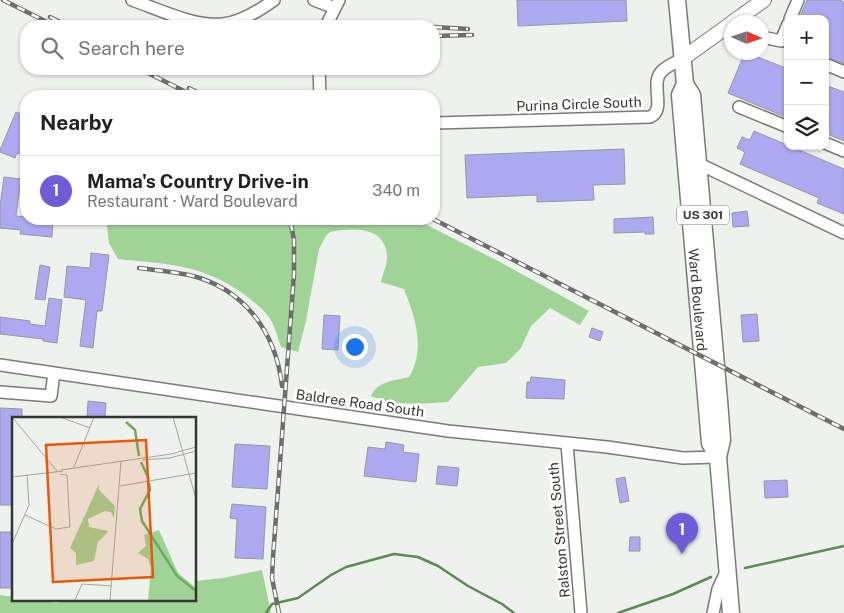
<!DOCTYPE html>
<html lang="en">
<head>
<meta charset="utf-8">
<style>
  :root { --surface:#fff; --page:#f6f6f6; --text:#222; --muted:#767676; --line:#e0e0e0; --accent:#6f5cd6 }
  body { margin:0; font-family:"Public Sans",sans-serif; background:var(--page); color:var(--text) }
  .controls { position:absolute; right:15px; top:15px; display:grid; overflow:hidden; border-radius:10px; box-shadow:0 1px 4px #0004 }
  .controls button { width:45px; height:45px; display:grid; place-items:center; padding:0; border:0; border-bottom:1px solid var(--line); background:var(--surface); color:var(--text); font:25px sans-serif }
  .compass { position:absolute; left:724px; top:15px; width:45px; height:45px; border-radius:50%; background:var(--surface); box-shadow:0 1px 4px #0004; rotate:93deg }
  .you { position:absolute; left:354px; top:346px; width:18px; height:18px; margin:-12px; border:4px solid #fff; border-radius:50%; background:#1a73e8; box-shadow:0 0 0 8px #1a73e833 }
  .badge { display:grid; place-items:center; width:32px; height:32px; border-radius:50%; background:var(--accent); color:#fff; font-size:16px; font-weight:700 }
  .pin { position:absolute; translate:-50% -41px; filter:drop-shadow(0 1px 2px #0008) }
  .pin::after { content:''; position:absolute; top:26px; width:18px; height:15px; background:inherit; clip-path:polygon(0 0,100% 0,50% 100%) }
  .list { margin:0; padding:0; list-style:none }
  h2 { display:flex; justify-content:space-between; align-items:center; height:65px; margin:0; padding:0 20px; font-size:21px }
  h2 small { font-size:16px; font-weight:400; color:var(--muted) }
  .list li { display:grid; grid-template-columns:32px 1fr auto; gap:15px; align-items:center; box-sizing:border-box; height:70px; padding:0 20px; border-top:1px solid var(--line) }
  .list b { display:block; font-size:19px; white-space:nowrap }
  .list p { margin:0; font-size:16px; white-space:nowrap; color:var(--muted) }
  .list em { font-size:16px; font-style:normal; color:var(--muted) }
  .icon { flex:none; width:28px; height:28px; fill:none; stroke:currentColor; stroke-width:2; stroke-linecap:round; stroke-linejoin:round }
  .map { position:relative; flex:none; width:844px; height:613px; overflow:hidden }
  .search { position:absolute; background:var(--surface); box-shadow:0 1px 4px #0004; left:20px; top:20px; width:420px; height:55px; display:flex; align-items:center; gap:12px; box-sizing:border-box; padding:0 18px; border-radius:20px; color:var(--muted); font-size:19px }
  .panel { position:absolute; background:var(--surface); box-shadow:0 1px 4px #0004; left:20px; top:90px; width:420px; height:135px; border-radius:20px }
  .map>svg:first-child { display:block }
</style>
</head>
<body>
<div class="map">
<svg width="844" height="613" viewBox="0 0 844 613">
  <rect width="100%" height="100%" fill="#edf2ec"/>
  <path fill="#a0d396" d="M106,219H415L498,261L589,311L580,325L550,308L531,326L521,348L506,363L478,367L448,402C423,404 394,406 371,396C378,381 393,381 409,377C426,349 415,317 404,289L381,282C383,273 388,263 387,255C385,230 361,228 341,230C338,231 333,231 330,232C325,236 322,243 319,249L306,321L298,352L281,347C278,339 276,330 272,322C266,311 254,302 245,295C203,264 167,264 118,259L109,243Z
    M262,570L271,613H0V595L14,597V599H31L56,603L73,599H195V581L223,578Z"/>
  <g fill="none" stroke-linecap="round" stroke-linejoin="round">
    <path stroke="#5c8a54" stroke-width="2.5" d="M745,568L844,546
      M266,613L272,604L298,598L331,575L346,567L394,554L418,557L438,566L468,586L502,604L514,613
      M618,613L673,594L711,577"/>
  </g>
  <path fill="#ada9f0" stroke="#97979e" d="M517,0H626L627,21L518,26Z
    M807,0H840L844,2V64L825,56V19H799Z
    M745,52L788,69V118L728,93Z
    M825,85L844,92V141L825,133Z
    M16,112L26,117V157L17,153L15,158L0,152V150Z
    M754,131L844,169V214L817,203L819,198L740,164L745,152L737,148L742,137L750,140Z
    M624,149L625,184L593,185L594,200L537,202V195L467,198L465,155Z
    M4,177L21,179L16,216L26,217V219L53,220L52,237L20,234L21,230L0,228V206Z
    M747,211L749,226L733,227L732,213Z
    M653,217L654,234H645V232L614,233V219Z
    M91,253L109,255L102,311H97L93,348L80,346L86,300L64,297L67,266L90,268Z
    M40,265L50,267L45,300L35,299Z
    M49,298L62,300L57,343L43,341V339L0,334V317L30,321V324L45,326Z
    M757,314L759,341L743,342L741,315Z
    M324,315L340,316L338,350L322,349Z
    M592,328L603,332L600,341L589,337Z
    M531,377L565,380L564,399L526,398L527,382H530Z
    M88,401L106,403L105,418H87Z
    M0,408L22,409V418H14V505H0Z
    M386,442L404,445L403,452L419,454L416,482L364,476L368,447L385,449Z
    M235,444L270,446L267,489L232,487Z
    M438,466L459,468L457,486L436,484Z
    M625,477L629,501L620,503L616,479Z
    M787,480L788,497L765,498L764,481Z
    M232,504L266,507L263,559L235,558L237,519L230,518Z
    M0,532H14L13,588H0Z
    M630,537H640V551H629Z"/>
  <g fill="none" stroke-linecap="round" stroke-linejoin="round">
    <defs>
      <path id="minor" d="M132,0C158,9 194,27 222,24C239,23 260,10 274,0
        M314,0L335,8
        M790,19L798,0
        M326,26L339,0
        M762,37L781,41L788,24
        M825,64L844,72
        M319,69L320,96
        M739,107L788,127
        M434,123L650,117C667,110 649,83 662,71C667,66 676,62 682,59
        M825,143L844,151
        M693,161L844,233
        M0,365L448,431L607,447L683,458L718,457
        M0,392L51,396L54,373
        M567,444L581,613
        M713,613L718,589L726,572"/>
      <path id="major" d="M733,22L764,0
        M682,59L732,23"/>
      <g id="highway">
        <path id="s1" d="M677,0L685,84L680,95L710,443L718,457"/>
        <path d="M685,84L692,95L719,400L722,440L718,457L731,613"/>
      </g>
    </defs>
    <use href="#minor" stroke="#787c77" stroke-width="14"/>
    <use href="#major" stroke="#787c77" stroke-width="16"/>
    <use href="#highway" stroke="#787c77" stroke-width="19"/>
    <use href="#minor" stroke="#fff" stroke-width="11"/>
    <use href="#major" stroke="#fff" stroke-width="14"/>
    <use href="#highway" stroke="#fff" stroke-width="16"/>
    <defs>
      <path id="rail" d="M3,0L55,26
        M50,17L68,26
        M390,26H429
        M434,27L468,29
        M434,36L472,35
        M140,69L194,96
        M189,88L205,96
        M433,219L844,429
        M139,268C156,270 173,272 189,275C244,288 276,332 282,386
        M279,613L272,578L273,557L294,274V240L290,219"/>
    </defs>
    <use href="#rail" stroke="#6c6f6b" stroke-width="4.5"/>
    <use href="#rail" stroke="#fff" stroke-width="2.5" stroke-dasharray="8" stroke-linecap="butt"/>
  </g>
  <g text-anchor="middle" dominant-baseline="central" stroke-width="5" stroke-linejoin="round" paint-order="stroke">
    <rect fill="#fff" stroke="#727371" stroke-width="1" x="677" y="205.5" width="52" height="19" rx="4"/>
    <g font-size="12" font-weight="bold" fill="#353734">
      <text x="703" y="215">US 301</text>
    </g>
    <g font-size="14" fill="#353734" stroke="#fff">
      <text transform="translate(579 104) rotate(-2)">Purina Circle South</text>
      <text stroke="none"><textPath href="#s1" startOffset="302">Ward Boulevard</textPath></text>
      <text transform="translate(360 403) rotate(8)">Baldree Road South</text>
      <text transform="translate(559 530) rotate(-95)">Ralston Street South</text>
    </g>
  </g>
  <g transform="translate(12 417)">
    <rect width="184" height="184" fill="#edf2ec"/>
    <path d="M87,67V73L103,89L102,101L99,95L93,94L76,102L77,110L96,114L95,116L86,125L82,144L64,148V136L58,131ZM147,113L166,156L184,171V183H136L139,151L136,142L126,136L134,129L132,118Z" fill="#a0d396"/>
    <path fill="none" stroke="#6cad61" stroke-width="2.5" d="M114,5L123,13L127,39M129,45L137,62M137,66L138,73L128,92L130,104L165,159L184,174"/>
    <path fill="none" stroke="#a3a7a2" stroke-width="1" d="M0,0L45,54M48,0L78,11M161,0L184,82M130,43L158,41L184,34M62,50L82,0M49,53L159,37L184,30M0,60L51,54M108,69L184,56M13,98L44,112L58,110L55,58L48,57M0,127L17,88L15,58M63,183L70,167L100,169M98,183L109,44"/>
    <path fill="#e8590c" fill-opacity="0.15" stroke="#e8590c" stroke-width="2.5" d="M134,23L141,160L41,165L34,28Z"/>
    <rect width="184" height="184" fill="none" stroke="#353734" stroke-width="2.5"/>
  </g>
</svg>
<div class="controls">
<button>+</button>
<button>−</button>
<button><svg class="icon" aria-label="layers" viewBox="0 0 24 24"><path d="M12 4l9 5-9 5-9-5zM3 14l9 5 9-5"/></svg></button>
</div>
<svg class="compass" viewBox="-18 -18 36 36"><path d="M0-13l5 13h-10z" fill="#e53935"/><path d="M0 13l5-13h-10z" fill="#767676"/></svg>
<div class="you"></div>
<div class="pin badge" style="left:682px;top:554px">1</div>
<div class="search"><svg class="icon" aria-label="search" viewBox="0 0 24 24"><circle cx="10" cy="10" r="6"/><path d="M15 15l6 6"/></svg>Search here</div>
<section class="panel">
<h2>Nearby<small></small></h2>
<ul class="list">
<li><span class="badge">1</span><div><b>Mama's Country Drive-in</b><p>Restaurant · Ward Boulevard</p></div><em>340 m</em></li>
</ul>
</section>
</div>
</body>
</html>
